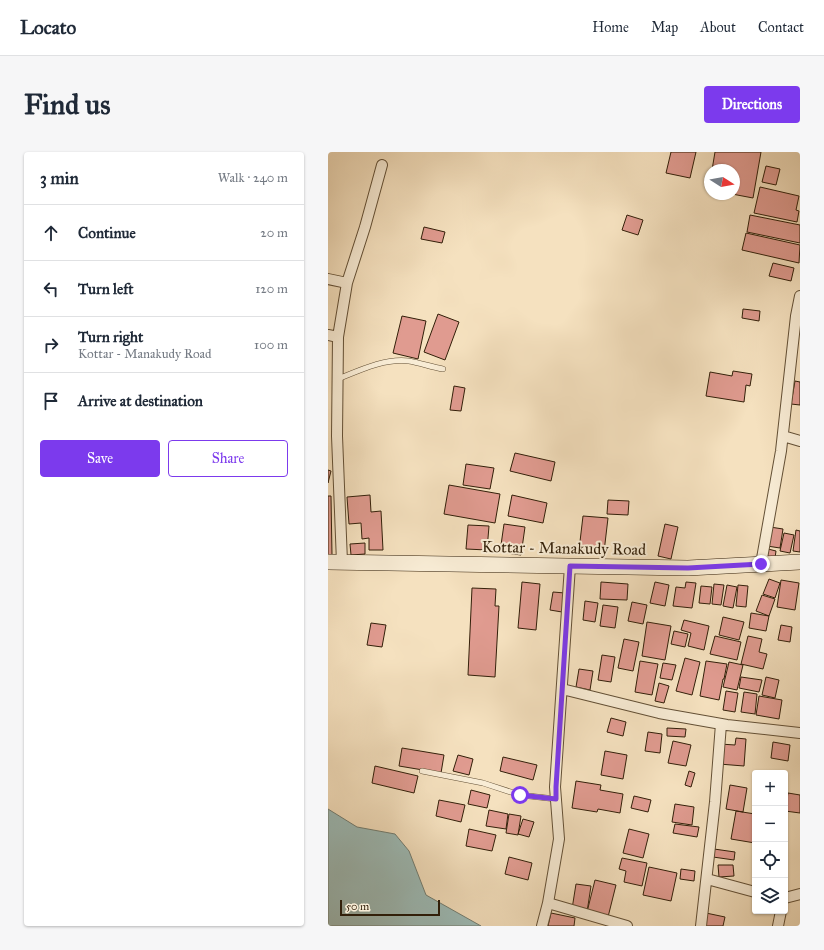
<!DOCTYPE html>
<html lang="en">
<head>
<meta charset="utf-8">
<style>
  :root { --surface:#fff; --page:#f6f6f7; --text:#1f2937; --muted:#747a83; --line:#e0e1e3; --accent:#7c3aed }
  body { margin:0; font-family:"IM FELL Great Primer",serif; background:var(--page); color:var(--text) }
  .controls { position:absolute; right:12px; bottom:12px; display:grid; overflow:hidden; border-radius:4px; box-shadow:0 1px 3px #0004 }
  .controls button { width:36px; height:36px; display:grid; place-items:center; padding:0; border:0; border-bottom:1px solid var(--line); background:var(--surface); color:var(--text); font:20px sans-serif }
  .compass { position:absolute; left:376px; top:12px; width:36px; height:36px; border-radius:50%; background:var(--surface); box-shadow:0 1px 3px #0004; rotate:101deg }
  .scale { position:absolute; left:12px; bottom:10px; width:100px; box-sizing:border-box; padding-left:4px; border:2px solid #321f09; border-top:0; font-size:11px; line-height:14px; white-space:nowrap; color:#321f09; -webkit-text-stroke:3px #f8ecd5; paint-order:stroke }
  .stop { position:absolute; width:12px; height:12px; margin:-9px; border:3px solid #7c3aed; border-radius:50%; background:#fff }
  .stop.end { background:#7c3aed; border-color:#fff; box-shadow:0 1px 4px #0008 }
  .list { margin:0; padding:0; list-style:none }
  h2 { display:flex; justify-content:space-between; align-items:center; height:52px; margin:0; padding:0 16px; font-size:17px }
  h2 small { font-size:13px; font-weight:400; color:var(--muted) }
  .list li { display:grid; grid-template-columns:26px 1fr auto; gap:12px; align-items:center; box-sizing:border-box; height:56px; padding:0 16px; border-top:1px solid var(--line) }
  .list b { display:block; font-size:15px; white-space:nowrap }
  .list p { margin:0; font-size:13px; white-space:nowrap; color:var(--muted) }
  .list em { font-size:13px; font-style:normal; color:var(--muted) }
  .actions { display:flex; gap:8px; padding:12px 16px }
  .actions a { flex:1; padding:9px 0; border:1px solid var(--accent); border-radius:4px; text-align:center; font-size:14px; color:var(--accent) }
  .actions .main { background:var(--accent); color:#fff }
  .icon { flex:none; width:22px; height:22px; fill:none; stroke:currentColor; stroke-width:2; stroke-linecap:round; stroke-linejoin:round }
  .map { position:relative; flex:none; width:472px; height:774px; overflow:hidden; border-radius:4px }
  header { display:flex; align-items:center; gap:24px; box-sizing:border-box; height:56px; padding:0 20px; background:var(--surface); border-bottom:1px solid var(--line) }
  header strong { font-size:19px }
  nav { display:flex; gap:22px; margin-inline-start:auto; font-size:14px }
  .intro { display:flex; align-items:center; justify-content:space-between; box-sizing:border-box; height:96px; padding:0 24px }
  h1 { margin:0; font-size:28px }
  .button { padding:10px 18px; border-radius:4px; background:var(--accent); color:#fff; font-size:14px; font-weight:700 }
  main { display:flex; gap:24px; padding:0 24px }
  aside { flex:1; background:var(--surface); border-radius:4px; box-shadow:0 1px 3px #0004 }
  .map>svg:first-child { display:block }
</style>
</head>
<body>
<header>
<strong>Locato</strong>
<nav><a>Home</a><a>Map</a><a>About</a><a>Contact</a></nav>
</header>
<div class="intro"><h1>Find us</h1><a class="button">Directions</a></div>
<main>
<aside>
<h2>3 min<small>Walk · 240 m</small></h2>
<ul class="list">
<li><svg class="icon" aria-label="ahead" viewBox="0 0 24 24"><path d="M12 20V5M6 11l6-6 6 6"/></svg><div><b>Continue</b></div><em>20 m</em></li>
<li><svg class="icon" aria-label="left" viewBox="0 0 24 24"><path d="M17 20v-9H6M10 6l-5 5 5 5"/></svg><div><b>Turn left</b></div><em>120 m</em></li>
<li><svg class="icon" aria-label="right" viewBox="0 0 24 24"><path d="M7 20v-9h11M14 6l5 5-5 5"/></svg><div><b>Turn right</b><p>Kottar - Manakudy Road</p></div><em>100 m</em></li>
<li><svg class="icon" aria-label="arrive" viewBox="0 0 24 24"><path d="M6 21V4h12l-3 4 3 4H6"/></svg><div><b>Arrive at destination</b></div></li>
</ul>
<div class="actions"><a class="main">Save</a><a>Share</a></div>
</aside>
<div class="map">
<svg width="472" height="774" viewBox="0 0 472 774">
  <rect width="100%" height="100%" fill="#f5e1bf"/>
  <filter id="stains"><feTurbulence type="fractalNoise" baseFrequency=".005" numOctaves="4"/><feColorMatrix values="0 0 0 0 .2 0 0 0 0 .09 0 0 0 0 .02 0 0 0 .5 -.17"/></filter>
  <radialGradient id="worn" r=".72"><stop offset=".6" stop-color="#630" stop-opacity="0"/><stop offset="1" stop-color="#630" stop-opacity=".3"/></radialGradient>
  <path fill="#9dbcb8" stroke="#727d72" d="M0,657L29,675L67,682L81,699L98,743L153,774H0Z"/>
  <path fill="#e09b90" stroke="#321f09" d="M343,0H368L362,26L338,21Z
    M387,0H433L425,46L404,42H406V18H384Z
    M438,14L452,17L448,33L434,30Z
    M432,35L471,44L468,58L471,59L469,70L426,61Z
    M299,63L315,68L310,83L294,78Z
    M422,63L472,73V91L419,80Z
    M96,75L117,80L114,91L93,87Z
    M418,81L472,93L471,111L414,98Z
    M445,111L466,116L463,129L441,124Z
    M415,157L432,159L431,169L414,166Z
    M110,162L131,170L117,208L96,200Z
    M74,164L98,169L90,207L65,201Z
    M405,219L424,222L422,234L418,233L416,250L378,244L382,220L404,224Z
    M467,229L472,230V253L463,252Z
    M126,234L137,236L133,259L122,258Z
    M187,301L227,310L223,329L182,319Z
    M138,312L166,316L162,337L135,333Z
    M0,318L3,319L0,331Z
    M121,333L172,342L167,371L116,362Z
    M42,343L43,360L53,359L55,398H41V386L34,387L33,371L21,372L19,345Z
    M184,343L219,351L215,371L180,364Z
    M0,344H3L4,403H0Z
    M280,348L301,349L300,363L279,362Z
    M255,364L280,366L276,400L251,398Z
    M176,372L197,375L193,403L172,400Z
    M337,372L350,375L343,407L330,404Z
    M140,373L161,374L159,398L138,397Z
    M442,375L455,377L452,396L439,394Z
    M468,378L472,379V400L465,399Z
    M456,381L466,383L462,401L452,399Z
    M37,391V402L23,403L22,392Z
    M440,397L448,399L447,406L439,405Z
    M441,427L452,431L447,446L435,442Z
    M453,428L471,431L467,458L449,455Z
    M194,430L212,432L208,478L190,476Z
    M273,430L300,432L299,448L272,447Z
    M327,430L341,433L337,454L322,451Z
    M358,430L368,431L364,456L345,454L348,435L357,436Z
    M386,432L396,433L393,453L384,452Z
    M399,433L409,435L405,456L395,454Z
    M410,433L420,434L418,455L408,454Z
    M373,434L384,435L382,452L371,451Z
    M144,436L168,437L167,454H171L167,525L140,523Z
    M225,440L237,441L234,460L222,458Z
    M434,443L447,447L441,464L428,459Z
    M257,449L270,451L267,470L255,468Z
    M304,450L319,453L315,472L300,469Z
    M275,453L290,455L287,476L272,474Z
    M423,461L441,464L438,479L421,476Z
    M395,465L416,470L411,488L391,483Z
    M356,468L381,474L376,498L360,494L363,481L353,478Z
    M319,470L343,474L337,508L314,504Z
    M43,471L58,473L54,495L39,493Z
    M453,473L464,475L462,490L450,488Z
    M346,479L360,482L357,495L343,492Z
    M387,484L413,490L409,508L382,502Z
    M420,484L434,487L431,500L439,502L435,517L413,512Z
    M296,487L311,490L305,519L290,516Z
    M274,503L287,505L283,530L270,528Z
    M357,506L372,510L364,543L348,539Z
    M312,509L330,512L324,543L307,540Z
    M378,509L399,512L396,527H395L391,548L372,544Z
    M401,510L415,513L409,538L395,535Z
    M335,511L348,513L344,528L332,526Z
    M251,517L265,519L262,538L248,535Z
    M413,525L434,528L431,540L411,536Z
    M438,525L451,528L447,546L434,543Z
    M331,531L341,534L336,551L327,549Z
    M398,539L410,541L407,560L395,558Z
    M416,540L429,542L427,562L413,560Z
    M431,544L454,548L451,567L428,563Z
    M283,566L298,570L295,584L279,580Z
    M339,576L358,577L357,585L339,584Z
    M320,580L334,582L332,601L317,599Z
    M408,586L418,587L416,614L391,612L392,592L407,593Z
    M345,589L363,593L358,614L340,611Z
    M445,590L462,593L460,609L443,606Z
    M74,596L116,603L113,621L71,614Z
    M277,599L299,603L295,627L273,623Z
    M130,603L145,607L141,623L125,619Z
    M175,605L209,613L205,628L172,619Z
    M47,614L90,624L86,641L44,631Z
    M361,619L367,621L363,635L357,633Z
    M248,629L273,633L272,638L295,642L292,661L270,657L269,660L244,656Z
    M402,633L419,636L415,660L398,657Z
    M143,638L162,643L159,656L140,652Z
    M460,641L472,643V661L457,659Z
    M306,644L323,648L320,660L303,656Z
    M111,648L137,653L133,670L108,664Z
    M347,652L366,655L364,673L344,670Z
    M161,658L180,662L178,677L158,674Z
    M408,659L427,662V691L403,687Z
    M181,662L193,664L190,683L178,681Z
    M195,667L206,670L201,685L190,682Z
    M347,672L371,675L369,685L345,681Z
    M141,677L168,683L164,699L138,694Z
    M301,677L321,682L315,706L295,701Z
    M386,697L407,700L406,708L385,705Z
    M181,705L204,711L200,728L177,722Z
    M294,706L319,711L314,734L296,730L298,719L291,717Z
    M390,713H405L406,724L391,725Z
    M321,715L349,721L343,749L315,743Z
    M353,717L367,719L366,729L352,727Z
    M267,728L288,733L280,765L259,760Z
    M248,732L263,734L259,760L244,757Z
    M223,761L247,766L246,774H220Z
    M378,761L397,765L395,774H375Z"/>
  <g fill="none" stroke-linecap="round" stroke-linejoin="round">
    <defs>
      <path id="service" d="M10,227C32,218 57,206 81,209C92,211 104,215 115,217
        M94,619L155,631L192,643L228,647"/>
      <path id="minor" d="M0,127L19,131
        M0,183L10,185
        M455,284L472,289
        M14,410L9,284L10,185L19,131L37,75L54,13
        M433,412L453,299L468,164L472,144
        M234,537L331,561L399,573L472,581
        M379,727L427,740
        M457,746L472,742
        M220,751L299,774
        M214,774L220,751L231,687L227,635L242,414
        M373,774L387,650L393,572
        M450,774L453,759"/>
      <path id="secondary" d="M0,410L360,416L472,410"/>
    </defs>
    <use href="#service" stroke="#635036" stroke-width="6"/>
    <use href="#minor" stroke="#635036" stroke-width="12"/>
    <use href="#secondary" stroke="#321f09" stroke-width="16"/>
    <use href="#service" stroke="#f8ecd5" stroke-width="5"/>
    <use href="#minor" stroke="#f8ecd5" stroke-width="10"/>
    <use href="#secondary" stroke="#f8ecd5" stroke-width="15"/>
  </g>
  <g fill="none" stroke-linecap="round" stroke-linejoin="round">
    <path stroke="#7c3aed" stroke-width="5" d="M192,643L228,647V635L242,414L360,416L433,412"/>
  </g>
  <g text-anchor="middle" dominant-baseline="central" stroke-width="4" stroke-linejoin="round" paint-order="stroke">
    <g font-size="16" fill="#321f09" stroke="#f8ecd5">
      <text transform="translate(236 396) rotate(1)">Kottar - Manakudy Road</text>
    </g>
  </g>
  <rect width="100%" height="100%" filter="url(#stains)"/>
  <rect width="100%" height="100%" fill="url(#worn)"/>
</svg>
<div class="controls">
<button>+</button>
<button>−</button>
<button><svg class="icon" aria-label="locate" viewBox="0 0 24 24"><circle cx="12" cy="12" r="6"/><path d="M12 2v4M12 18v4M2 12h4M18 12h4"/></svg></button>
<button><svg class="icon" aria-label="layers" viewBox="0 0 24 24"><path d="M12 4l9 5-9 5-9-5zM3 14l9 5 9-5"/></svg></button>
</div>
<svg class="compass" viewBox="-18 -18 36 36"><path d="M0-13l5 13h-10z" fill="#e53935"/><path d="M0 13l5-13h-10z" fill="#747a83"/></svg>
<div class="scale">50 m</div>
<div class="stop" style="left:192px;top:643px"></div>
<div class="stop end" style="left:433px;top:412px"></div>
</div>
</main>
</body>
</html>
